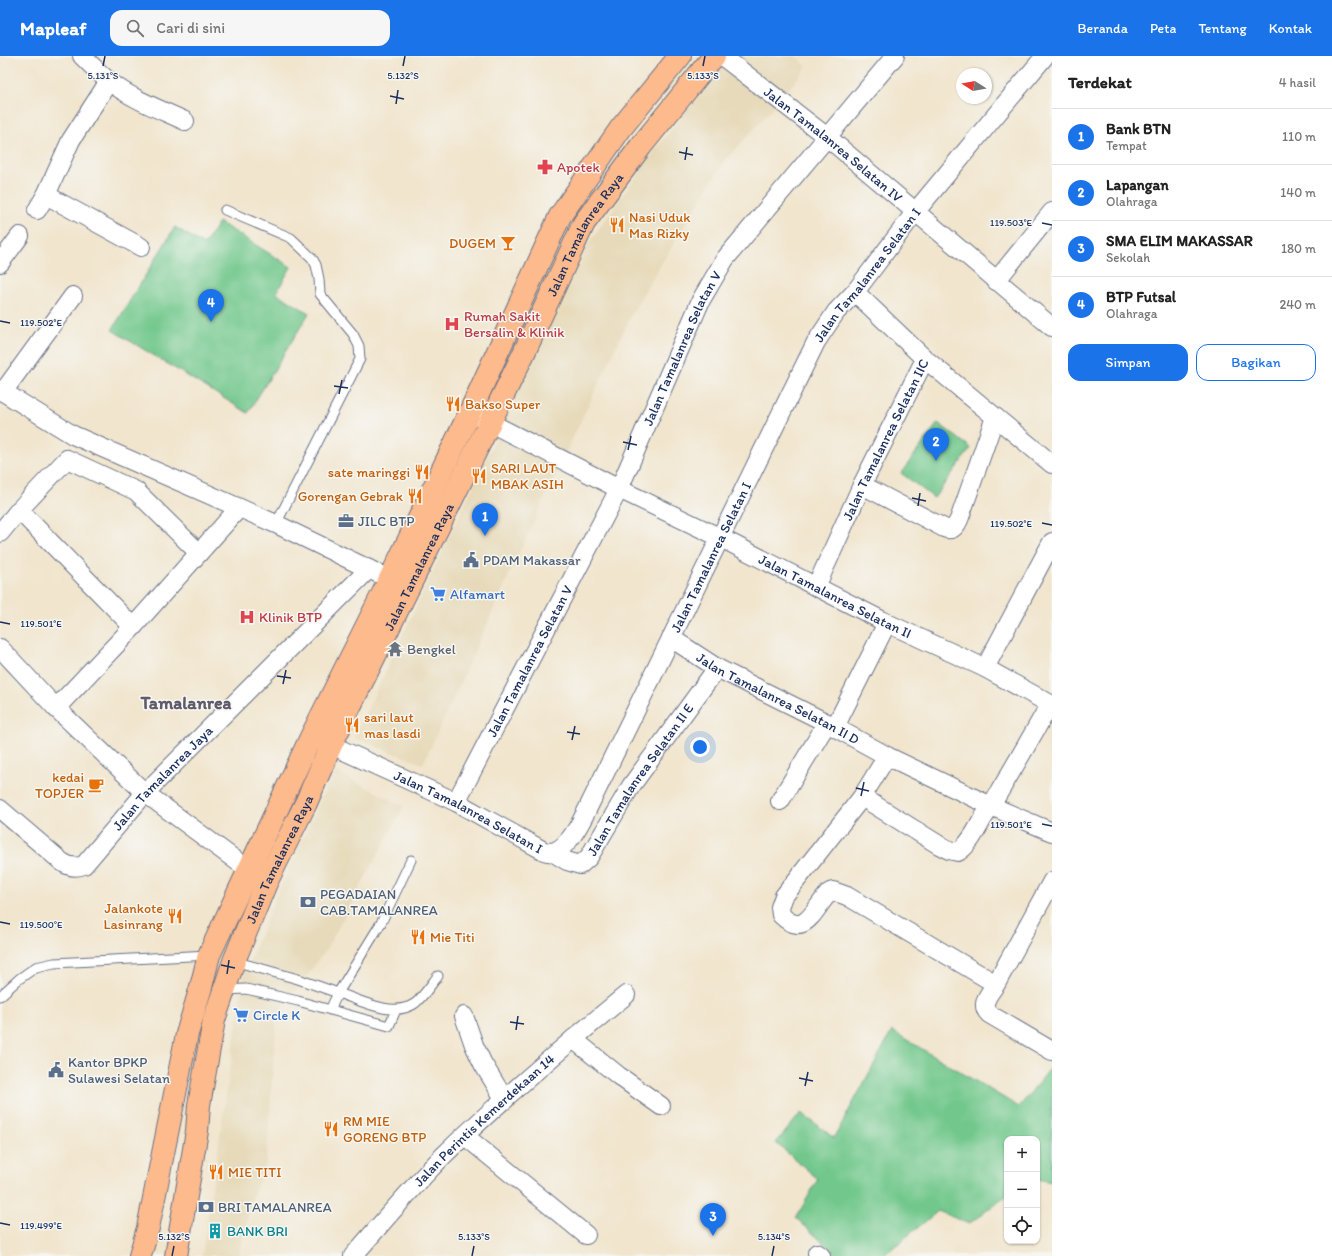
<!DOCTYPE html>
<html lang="id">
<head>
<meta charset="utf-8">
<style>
  :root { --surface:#fff; --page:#f6f6f6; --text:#222; --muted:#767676; --line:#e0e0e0; --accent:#1a73e8 }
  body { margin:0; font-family:Itim,sans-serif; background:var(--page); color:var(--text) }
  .controls { position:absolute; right:12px; bottom:12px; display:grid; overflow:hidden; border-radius:8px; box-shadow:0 1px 3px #0004 }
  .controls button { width:36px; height:36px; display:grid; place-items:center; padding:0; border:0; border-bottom:1px solid var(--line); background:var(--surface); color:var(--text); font:20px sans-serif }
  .compass { position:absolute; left:956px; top:12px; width:36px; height:36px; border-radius:50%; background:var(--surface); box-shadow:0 1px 3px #0004; rotate:281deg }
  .you { position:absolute; left:700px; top:691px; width:14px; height:14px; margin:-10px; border:3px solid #fff; border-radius:50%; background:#1a73e8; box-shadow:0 0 0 6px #1a73e833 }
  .badge { display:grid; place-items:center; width:26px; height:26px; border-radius:50%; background:var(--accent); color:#fff; font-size:13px; font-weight:700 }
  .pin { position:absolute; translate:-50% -33px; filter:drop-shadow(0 1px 2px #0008) }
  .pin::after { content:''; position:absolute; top:21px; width:14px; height:12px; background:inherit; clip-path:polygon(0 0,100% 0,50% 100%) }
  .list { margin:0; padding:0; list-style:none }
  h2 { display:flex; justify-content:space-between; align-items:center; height:52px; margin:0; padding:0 16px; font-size:17px }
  h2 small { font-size:13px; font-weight:400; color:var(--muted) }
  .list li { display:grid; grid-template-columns:26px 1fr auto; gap:12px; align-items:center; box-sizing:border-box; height:56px; padding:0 16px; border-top:1px solid var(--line) }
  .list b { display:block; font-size:15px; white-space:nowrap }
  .list p { margin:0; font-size:13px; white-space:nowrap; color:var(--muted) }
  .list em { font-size:13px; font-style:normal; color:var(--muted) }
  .actions { display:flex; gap:8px; padding:12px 16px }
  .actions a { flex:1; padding:9px 0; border:1px solid var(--accent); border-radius:12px; text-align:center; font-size:14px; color:var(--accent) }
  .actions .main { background:var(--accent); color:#fff }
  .icon { flex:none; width:22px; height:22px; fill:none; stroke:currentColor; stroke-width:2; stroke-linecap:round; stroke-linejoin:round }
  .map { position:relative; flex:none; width:1052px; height:1200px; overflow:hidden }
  header { display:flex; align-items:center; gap:24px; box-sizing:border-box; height:56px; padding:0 20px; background:var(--accent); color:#fff }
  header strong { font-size:19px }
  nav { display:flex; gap:22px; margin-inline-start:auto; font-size:14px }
  .search { width:280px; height:36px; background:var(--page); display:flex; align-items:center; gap:10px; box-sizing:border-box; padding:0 14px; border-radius:12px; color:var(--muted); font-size:15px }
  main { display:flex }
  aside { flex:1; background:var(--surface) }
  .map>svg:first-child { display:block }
</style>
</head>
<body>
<header>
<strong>Mapleaf</strong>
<div class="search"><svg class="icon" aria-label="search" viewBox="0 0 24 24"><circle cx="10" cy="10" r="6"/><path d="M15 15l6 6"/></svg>Cari di sini</div>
<nav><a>Beranda</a><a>Peta</a><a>Tentang</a><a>Kontak</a></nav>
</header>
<main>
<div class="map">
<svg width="1052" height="1200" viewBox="0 0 1052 1200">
  <rect width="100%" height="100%" fill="#f6f6f2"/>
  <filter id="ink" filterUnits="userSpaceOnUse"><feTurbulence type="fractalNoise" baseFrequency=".025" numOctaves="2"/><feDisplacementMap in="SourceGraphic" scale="8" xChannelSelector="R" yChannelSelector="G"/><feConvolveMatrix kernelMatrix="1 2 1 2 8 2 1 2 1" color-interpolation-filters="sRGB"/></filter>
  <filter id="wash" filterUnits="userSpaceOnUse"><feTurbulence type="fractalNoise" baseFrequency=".012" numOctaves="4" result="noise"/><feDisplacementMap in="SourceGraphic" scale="16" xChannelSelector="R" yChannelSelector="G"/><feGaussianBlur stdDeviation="0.9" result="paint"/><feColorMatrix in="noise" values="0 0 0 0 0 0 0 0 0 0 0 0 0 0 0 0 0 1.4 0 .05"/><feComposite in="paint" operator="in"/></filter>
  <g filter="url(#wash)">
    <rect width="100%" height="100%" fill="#f1e5cd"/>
    <path fill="#e7daba" d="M731,0H796L807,11L771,54L723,107L635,251L547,436L423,708L354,682L588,188L658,90Z
      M334,715L404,750L325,896L277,958L266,1108L251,1145L239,1200H202L244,919L272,849Z"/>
    <path fill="#72c88c" stroke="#467c75" d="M219,166L291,211L276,237L309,257L248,357L112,274L175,171L204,189Z
      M938,367L971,392L934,442L901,417Z
      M892,975L1019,1051L1049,1014L1052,1016V1126L1037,1123V1083H1007V1139L969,1168L938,1155L883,1200H838L796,1162L818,1123L776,1087L801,1057L834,1082Z"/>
  </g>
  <g filter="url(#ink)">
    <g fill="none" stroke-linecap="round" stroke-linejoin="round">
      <defs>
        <path id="service" d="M225,154L291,182L312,202L316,209L319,223L320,238L353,278L359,290L360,303L276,468
          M234,905L298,923L338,937L381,867L411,804
          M224,934L246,933L298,945L389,970L396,954
          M0,940L19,923L36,911L54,907L209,899
          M330,954L338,937C360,944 392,962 414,948C420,945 433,926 438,920"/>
        <g id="minor">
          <path d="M82,0C91,9 100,18 110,26C132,43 159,53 185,65"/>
          <path id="s1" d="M722,0L827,81L1052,271"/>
          <path d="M46,139L141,191"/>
          <path d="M37,154L46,139L71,84L109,25"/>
          <path d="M0,207L20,180"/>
          <path d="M996,225L1052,156"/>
          <path d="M925,303L1052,408"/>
          <path d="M0,334L73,379L276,468L379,518"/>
          <path d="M3,336L73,240"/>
          <path id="s2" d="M477,360L619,433L721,482L887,567L985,612L1052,649"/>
          <path d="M862,429L944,472C953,476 957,469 960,461L995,361"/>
          <path d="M19,454L133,571"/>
          <path d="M0,477L19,454L67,403L136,435L199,497"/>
          <path id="s3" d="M816,531L862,429L925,303L855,236"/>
          <path id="s4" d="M671,582L717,612L827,667L887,700L991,750L1052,776"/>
          <path d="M0,592L56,652L145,737L249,814"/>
          <path d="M985,612L1052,486"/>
          <path d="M56,652L133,571L239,452"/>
          <path d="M835,671L887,567"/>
          <path id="s5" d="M320,684L456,746L544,795C562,802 578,772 585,758L816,286L836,256L855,236L916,155L1045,0"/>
          <path d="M887,700L862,741L784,840L780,851L781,859C806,884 814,851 830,836L833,835L847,840L996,928"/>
          <path d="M862,741L939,789L949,794L958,796C969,789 976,775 982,764C1006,726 1028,687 1050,648"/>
          <path d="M780,745L827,667"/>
          <path id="s6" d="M456,746L619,433L701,244L725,203L895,0"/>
          <path id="s7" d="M0,753L62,806C69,811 76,812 84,809L145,737L369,513"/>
          <path id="s8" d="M552,796L567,805L580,809L589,801L631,730L717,612"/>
          <path d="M1052,825L996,928C990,937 979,948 989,958L1052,995"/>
          <path d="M464,960L474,989L483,1008L505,1044"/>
          <path d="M573,983L619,1020L661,1050"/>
          <path d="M465,1080L586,1179"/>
          <path d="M817,1197L821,1200"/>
          <path id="s9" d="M353,1200C383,1166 412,1131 444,1099C502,1043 564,990 626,939"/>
        </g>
        <g id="primary">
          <path d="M140,1200L148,1172L187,978L201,931L209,899L311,681L390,523L470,356L560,160L621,72L680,0"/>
          <path id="s10" d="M176,1200L197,1075L199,1049L214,964L234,905L266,827L306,747L331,689L523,299L584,167L641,90L714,0"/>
        </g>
      </defs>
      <use href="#service" stroke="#666f85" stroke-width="11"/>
      <use href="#minor" stroke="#666f85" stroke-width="20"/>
      <use href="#primary" stroke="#666f85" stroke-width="24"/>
      <use href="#service" stroke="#fff" stroke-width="9"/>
      <use href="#minor" stroke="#fff" stroke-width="18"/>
      <use href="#primary" stroke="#fcba8d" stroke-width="22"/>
    </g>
  </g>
  <path fill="none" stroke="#1b2f5e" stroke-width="1.5" d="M103,10L105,0M403,10L405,0M703,10L705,0M390,40L404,43M396,48L398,34M679,96L693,99M685,104L687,91M1042,167L1052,169M0,265L10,267M334,330L348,332M339,338L342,324M623,386L637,389M628,394L631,380M912,442L926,445M918,450L920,437M1042,467L1052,469M0,566L10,568M277,620L291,622M283,628L286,614M567,676L580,678M572,684L575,670M856,732L869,735M861,740L864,726M1042,768L1052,770M0,866L10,868M221,909L235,912M227,918L229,904M510,966L524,968M516,974L518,960M799,1022L813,1025M805,1030L808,1016M0,1167L10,1169M172,1200L174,1190M472,1200L474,1190M772,1200L774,1190"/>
  <defs>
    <symbol id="pharmacy-bare" viewBox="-9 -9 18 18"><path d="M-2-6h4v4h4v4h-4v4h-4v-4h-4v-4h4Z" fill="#e0444e" stroke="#f6f6f2" stroke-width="2.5" paint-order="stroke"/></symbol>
    <symbol id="restaurant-bare" viewBox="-9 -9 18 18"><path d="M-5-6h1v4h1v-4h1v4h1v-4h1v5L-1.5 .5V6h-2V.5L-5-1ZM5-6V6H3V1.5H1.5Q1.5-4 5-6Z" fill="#e8710a" stroke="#f6f6f2" stroke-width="2.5" paint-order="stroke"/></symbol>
    <symbol id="bar-bare" viewBox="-9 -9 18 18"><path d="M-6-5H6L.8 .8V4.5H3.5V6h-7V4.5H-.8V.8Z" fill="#e8710a" stroke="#f6f6f2" stroke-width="2.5" paint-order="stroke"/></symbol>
    <symbol id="hospital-bare" viewBox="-9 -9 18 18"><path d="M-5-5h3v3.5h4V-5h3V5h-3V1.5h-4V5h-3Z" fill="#e0444e" stroke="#f6f6f2" stroke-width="2.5" paint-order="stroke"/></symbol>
    <symbol id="office-bare" viewBox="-9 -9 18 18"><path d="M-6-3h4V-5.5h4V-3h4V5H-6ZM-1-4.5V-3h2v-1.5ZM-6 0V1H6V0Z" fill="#5c6f8a" stroke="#f6f6f2" stroke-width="2.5" paint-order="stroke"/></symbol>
    <symbol id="civic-bare" viewBox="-9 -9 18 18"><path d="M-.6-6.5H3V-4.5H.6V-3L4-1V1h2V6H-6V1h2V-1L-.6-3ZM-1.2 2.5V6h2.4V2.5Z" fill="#5c6f8a" stroke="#f6f6f2" stroke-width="2.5" paint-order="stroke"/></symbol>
    <symbol id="supermarket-bare" viewBox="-9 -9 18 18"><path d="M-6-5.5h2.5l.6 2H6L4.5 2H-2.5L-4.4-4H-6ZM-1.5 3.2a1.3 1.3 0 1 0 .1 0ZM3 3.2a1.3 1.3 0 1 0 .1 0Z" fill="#3f7fe0" stroke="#f6f6f2" stroke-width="2.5" paint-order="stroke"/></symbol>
    <symbol id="temple-bare" viewBox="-9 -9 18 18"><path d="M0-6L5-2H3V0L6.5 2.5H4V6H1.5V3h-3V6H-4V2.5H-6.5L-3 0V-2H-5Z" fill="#6b7280" stroke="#f6f6f2" stroke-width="2.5" paint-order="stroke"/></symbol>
    <symbol id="cafe-bare" viewBox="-9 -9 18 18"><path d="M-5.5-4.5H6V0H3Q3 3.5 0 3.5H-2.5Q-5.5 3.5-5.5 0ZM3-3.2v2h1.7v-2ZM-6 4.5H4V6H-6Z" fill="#e8710a" stroke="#f6f6f2" stroke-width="2.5" paint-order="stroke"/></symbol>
    <symbol id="bank-bare" viewBox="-9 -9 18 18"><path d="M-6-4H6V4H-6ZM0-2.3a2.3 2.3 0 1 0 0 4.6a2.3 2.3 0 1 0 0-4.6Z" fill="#5c6f8a" stroke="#f6f6f2" stroke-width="2.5" paint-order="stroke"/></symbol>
    <symbol id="building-bare" viewBox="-9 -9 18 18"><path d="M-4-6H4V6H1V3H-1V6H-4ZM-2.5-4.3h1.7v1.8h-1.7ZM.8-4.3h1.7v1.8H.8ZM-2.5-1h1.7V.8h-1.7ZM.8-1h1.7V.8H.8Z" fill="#0f9aa8" stroke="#f6f6f2" stroke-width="2.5" paint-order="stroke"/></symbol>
  </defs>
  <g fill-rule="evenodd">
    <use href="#pharmacy-bare" x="534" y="100" width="22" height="22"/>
    <use href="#restaurant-bare" x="606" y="158" width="22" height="22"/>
    <use href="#bar-bare" x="497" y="176" width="22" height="22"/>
    <use href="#hospital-bare" x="441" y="257" width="22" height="22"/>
    <use href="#restaurant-bare" x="442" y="337" width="22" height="22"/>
    <use href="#restaurant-bare" x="411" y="405" width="22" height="22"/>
    <use href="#restaurant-bare" x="468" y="409" width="22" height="22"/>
    <use href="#restaurant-bare" x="404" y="429" width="22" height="22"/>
    <use href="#office-bare" x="335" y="454" width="22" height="22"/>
    <use href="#civic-bare" x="460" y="493" width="22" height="22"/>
    <use href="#supermarket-bare" x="427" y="527" width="22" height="22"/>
    <use href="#hospital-bare" x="236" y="550" width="22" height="22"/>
    <use href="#temple-bare" x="384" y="582" width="22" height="22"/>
    <use href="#restaurant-bare" x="341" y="658" width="22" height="22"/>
    <use href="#cafe-bare" x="85" y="718" width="22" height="22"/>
    <use href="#bank-bare" x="297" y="835" width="22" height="22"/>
    <use href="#restaurant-bare" x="164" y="849" width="22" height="22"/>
    <use href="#restaurant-bare" x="407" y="870" width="22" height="22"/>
    <use href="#supermarket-bare" x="230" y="948" width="22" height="22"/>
    <use href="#civic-bare" x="45" y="1003" width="22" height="22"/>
    <use href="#restaurant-bare" x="320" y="1062" width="22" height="22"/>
    <use href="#restaurant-bare" x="205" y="1105" width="22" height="22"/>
    <use href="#bank-bare" x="195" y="1140" width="22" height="22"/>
    <use href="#building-bare" x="204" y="1164" width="22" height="22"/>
  </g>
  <g text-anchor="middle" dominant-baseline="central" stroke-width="3" stroke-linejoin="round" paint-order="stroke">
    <g font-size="14" fill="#1b2f5e" stroke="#f6f6f2">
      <text stroke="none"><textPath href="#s1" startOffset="142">Jalan Tamalanrea Selatan IV</textPath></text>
      <text stroke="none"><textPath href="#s10" startOffset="1109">Jalan Tamalanrea Raya</textPath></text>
      <text stroke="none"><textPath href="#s5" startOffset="920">Jalan Tamalanrea Selatan I</textPath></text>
      <text stroke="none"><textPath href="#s6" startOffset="507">Jalan Tamalanrea Selatan V</textPath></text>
      <text stroke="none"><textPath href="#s3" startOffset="163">Jalan Tamalanrea Selatan IIC</textPath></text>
      <text stroke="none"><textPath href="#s5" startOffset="596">Jalan Tamalanrea Selatan I</textPath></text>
      <text stroke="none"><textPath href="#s10" startOffset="737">Jalan Tamalanrea Raya</textPath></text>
      <text stroke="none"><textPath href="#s2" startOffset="401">Jalan Tamalanrea Selatan II</textPath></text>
      <text stroke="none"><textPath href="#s6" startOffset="159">Jalan Tamalanrea Selatan V</textPath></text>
      <text stroke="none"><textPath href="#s4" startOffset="123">Jalan Tamalanrea Selatan II D</textPath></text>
      <text stroke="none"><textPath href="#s7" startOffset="222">Jalan Tamalanrea Jaya</textPath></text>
      <text stroke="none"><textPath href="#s8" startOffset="136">Jalan Tamalanrea Selatan II E</textPath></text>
      <text stroke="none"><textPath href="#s5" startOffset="165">Jalan Tamalanrea Selatan I</textPath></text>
      <text stroke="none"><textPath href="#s10" startOffset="413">Jalan Tamalanrea Raya</textPath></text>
      <text stroke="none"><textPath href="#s9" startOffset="189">Jalan Perintis Kemerdekaan 14</textPath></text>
    </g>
    <g font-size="14" fill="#be3a42" stroke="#f6f6f2" text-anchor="start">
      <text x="557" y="111">Apotek</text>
      <text x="464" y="260">Rumah Sakit<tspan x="464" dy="16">Bersalin &amp; Klinik</tspan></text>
      <text x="259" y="561">Klinik BTP</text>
    </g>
    <g font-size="14" fill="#c56008" stroke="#f6f6f2" text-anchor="start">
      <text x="629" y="161">Nasi Uduk<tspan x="629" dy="16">Mas Rizky</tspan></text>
      <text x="496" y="187" text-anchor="end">DUGEM</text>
      <text x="465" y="348">Bakso Super</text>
      <text x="491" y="412">SARI LAUT<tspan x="491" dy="16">MBAK ASIH</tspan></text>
      <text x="410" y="416" text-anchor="end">sate maringgi</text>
      <text x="403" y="440" text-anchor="end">Gorengan Gebrak</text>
      <text x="364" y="661">sari laut<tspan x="364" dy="16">mas lasdi</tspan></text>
      <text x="84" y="721" text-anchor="end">kedai<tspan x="84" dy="16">TOPJER</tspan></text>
      <text x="163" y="852" text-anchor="end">Jalankote<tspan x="163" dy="16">Lasinrang</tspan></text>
      <text x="430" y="881">Mie Titi</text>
      <text x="343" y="1065">RM MIE<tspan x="343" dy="16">GORENG BTP</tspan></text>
      <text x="228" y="1116">MIE TITI</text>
    </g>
    <g font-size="14" fill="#4e5e75" stroke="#f6f6f2" text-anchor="start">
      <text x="358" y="465">JILC BTP</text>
      <text x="483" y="504">PDAM Makassar</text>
      <text x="320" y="838">PEGADAIAN<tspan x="320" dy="16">CAB.TAMALANREA</tspan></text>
      <text x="68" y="1006">Kantor BPKP<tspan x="68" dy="16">Sulawesi Selatan</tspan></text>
      <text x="218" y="1151">BRI TAMALANREA</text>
    </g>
    <g font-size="14" fill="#366cbe" stroke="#f6f6f2" text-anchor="start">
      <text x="450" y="538">Alfamart</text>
      <text x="253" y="959">Circle K</text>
    </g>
    <g font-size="14" fill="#5b616d" stroke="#f6f6f2" text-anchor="start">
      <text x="407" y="593">Bengkel</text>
    </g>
    <g font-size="14" fill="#0d838f" stroke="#f6f6f2" text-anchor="start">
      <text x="227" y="1175">BANK BRI</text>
    </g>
    <g font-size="18" font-weight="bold" fill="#605b6a" stroke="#f6f6f2">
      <text x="186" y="647">Tamalanrea</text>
    </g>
  </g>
  <g font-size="10" text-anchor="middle" fill="#1b2f5e" stroke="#f6f6f2" stroke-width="3" stroke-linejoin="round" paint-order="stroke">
    <text x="103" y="23">5.131°S</text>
    <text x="403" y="23">5.132°S</text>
    <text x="703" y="23">5.133°S</text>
    <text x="1011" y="170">119.503°E</text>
    <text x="41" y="270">119.502°E</text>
    <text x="1011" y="471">119.502°E</text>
    <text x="41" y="571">119.501°E</text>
    <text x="1011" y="772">119.501°E</text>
    <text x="41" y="872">119.500°E</text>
    <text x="41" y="1173">119.499°E</text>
    <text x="174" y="1184">5.132°S</text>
    <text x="474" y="1184">5.133°S</text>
    <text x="774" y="1184">5.134°S</text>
  </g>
</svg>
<div class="controls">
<button>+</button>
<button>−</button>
<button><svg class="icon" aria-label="locate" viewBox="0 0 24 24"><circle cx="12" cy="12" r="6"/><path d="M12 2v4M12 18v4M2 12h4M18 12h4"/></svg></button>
</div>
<svg class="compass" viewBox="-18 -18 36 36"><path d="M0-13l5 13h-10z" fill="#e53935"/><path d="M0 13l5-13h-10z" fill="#767676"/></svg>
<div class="you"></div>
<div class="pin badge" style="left:485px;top:480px">1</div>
<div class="pin badge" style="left:936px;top:405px">2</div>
<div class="pin badge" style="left:713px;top:1180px">3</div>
<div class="pin badge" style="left:211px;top:266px">4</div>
</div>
<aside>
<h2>Terdekat<small>4 hasil</small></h2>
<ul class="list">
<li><span class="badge">1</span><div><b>Bank BTN</b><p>Tempat</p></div><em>110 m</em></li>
<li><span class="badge">2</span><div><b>Lapangan</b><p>Olahraga</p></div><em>140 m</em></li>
<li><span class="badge">3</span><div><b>SMA ELIM MAKASSAR</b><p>Sekolah</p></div><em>180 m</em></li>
<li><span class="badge">4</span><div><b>BTP Futsal</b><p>Olahraga</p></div><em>240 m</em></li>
</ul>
<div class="actions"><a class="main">Simpan</a><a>Bagikan</a></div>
</aside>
</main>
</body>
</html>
